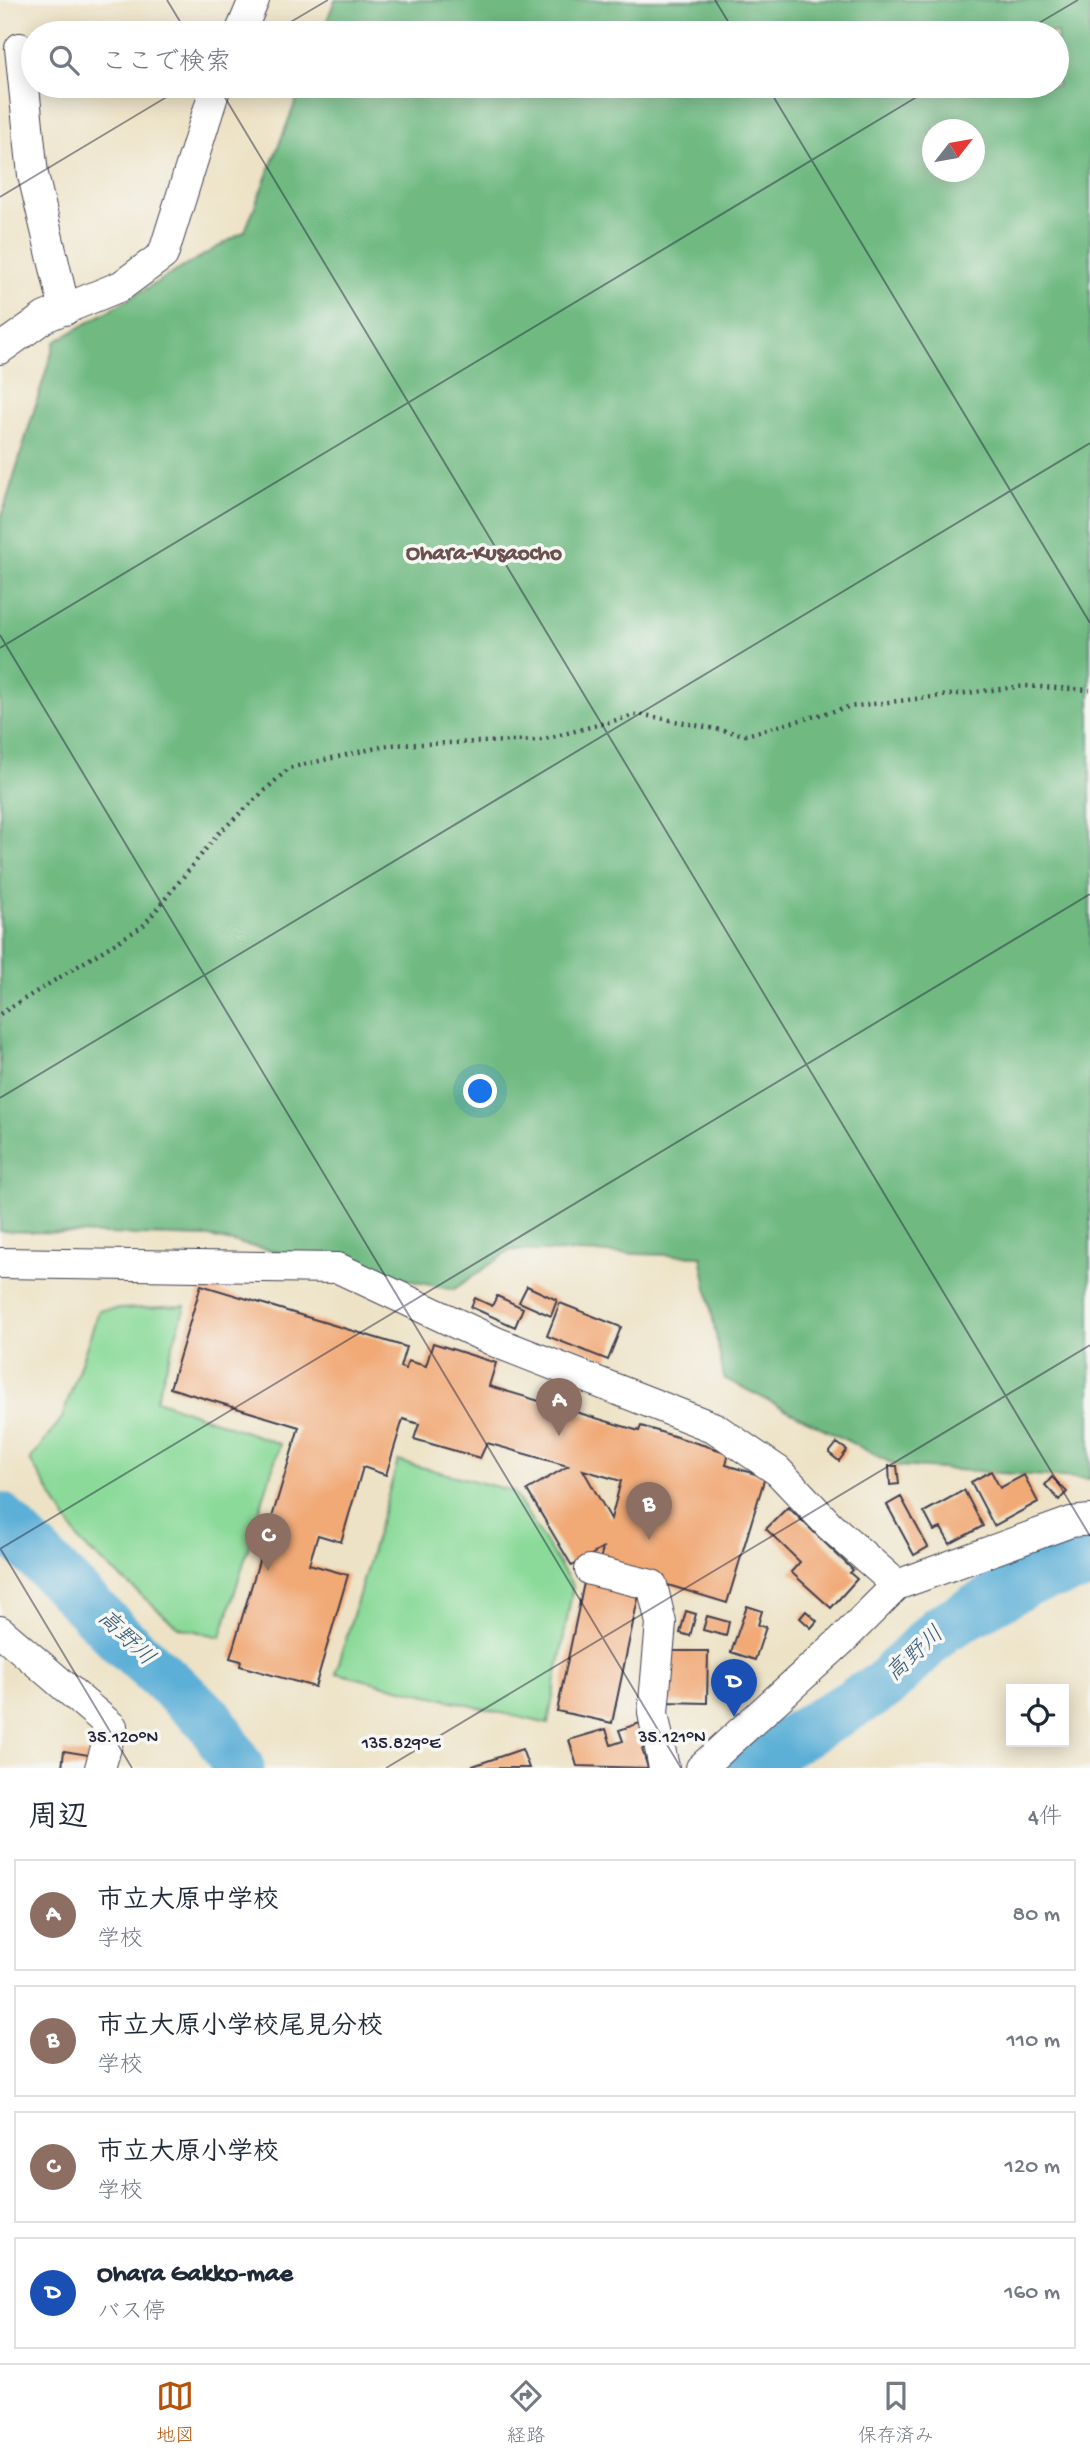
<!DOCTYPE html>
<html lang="ja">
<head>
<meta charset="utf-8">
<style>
  :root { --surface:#fff; --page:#f2f2f3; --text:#1f2937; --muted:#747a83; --line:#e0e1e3; --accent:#b45309 }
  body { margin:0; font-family:"Gochi Hand","Klee One",sans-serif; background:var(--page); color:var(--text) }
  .controls { position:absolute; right:21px; bottom:21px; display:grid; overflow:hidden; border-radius:0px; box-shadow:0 4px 18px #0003 }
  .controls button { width:63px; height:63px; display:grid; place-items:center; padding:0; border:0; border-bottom:2px solid var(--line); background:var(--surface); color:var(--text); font:35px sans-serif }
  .compass { position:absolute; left:922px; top:119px; width:63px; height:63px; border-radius:50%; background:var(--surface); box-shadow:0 4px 18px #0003; rotate:59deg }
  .you { position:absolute; left:481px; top:1092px; width:24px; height:24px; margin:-18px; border:5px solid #fff; border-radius:50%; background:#1a73e8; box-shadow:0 0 0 10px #1a73e833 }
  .badge { display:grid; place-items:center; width:46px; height:46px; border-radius:50%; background:var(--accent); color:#fff; font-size:23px; font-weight:700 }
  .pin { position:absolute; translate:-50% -58px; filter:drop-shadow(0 2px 4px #0008) }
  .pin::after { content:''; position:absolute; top:37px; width:24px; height:21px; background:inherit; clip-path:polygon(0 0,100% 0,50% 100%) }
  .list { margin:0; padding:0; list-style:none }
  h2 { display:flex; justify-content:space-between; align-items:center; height:91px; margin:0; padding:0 28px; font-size:30px }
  h2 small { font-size:23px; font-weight:400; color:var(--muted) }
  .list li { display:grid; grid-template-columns:46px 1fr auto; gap:21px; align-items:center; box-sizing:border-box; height:112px; margin:0 14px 14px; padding:0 14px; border:2px solid var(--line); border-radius:0px }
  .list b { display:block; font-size:26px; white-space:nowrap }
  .list p { margin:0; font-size:23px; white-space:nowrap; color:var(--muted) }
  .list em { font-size:23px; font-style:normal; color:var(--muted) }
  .icon { flex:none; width:38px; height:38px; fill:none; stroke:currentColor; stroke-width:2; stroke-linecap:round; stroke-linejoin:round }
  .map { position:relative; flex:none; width:1090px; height:1768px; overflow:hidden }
  .search { position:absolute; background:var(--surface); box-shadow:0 4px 18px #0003; left:21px; right:21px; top:21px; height:77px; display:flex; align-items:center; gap:18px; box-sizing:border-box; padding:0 24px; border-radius:38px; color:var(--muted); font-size:26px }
  .sheet { height:595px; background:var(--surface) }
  nav { display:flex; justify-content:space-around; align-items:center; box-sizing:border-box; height:98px; border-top:2px solid var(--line); background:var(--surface); font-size:19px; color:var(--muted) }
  nav a { display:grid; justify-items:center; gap:4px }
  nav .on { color:var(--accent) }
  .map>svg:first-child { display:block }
</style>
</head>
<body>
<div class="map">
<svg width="1090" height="1768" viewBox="0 0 1090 1768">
  <rect width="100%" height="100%" fill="#f6f6f2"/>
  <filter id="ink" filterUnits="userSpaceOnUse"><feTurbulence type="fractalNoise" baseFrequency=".0143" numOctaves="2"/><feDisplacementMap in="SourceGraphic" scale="14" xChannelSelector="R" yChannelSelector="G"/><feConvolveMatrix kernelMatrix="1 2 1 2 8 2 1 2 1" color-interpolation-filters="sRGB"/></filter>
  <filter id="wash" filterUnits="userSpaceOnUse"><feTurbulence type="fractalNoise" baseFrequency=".00686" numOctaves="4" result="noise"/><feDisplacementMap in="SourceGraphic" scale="28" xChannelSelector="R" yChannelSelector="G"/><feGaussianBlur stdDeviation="1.57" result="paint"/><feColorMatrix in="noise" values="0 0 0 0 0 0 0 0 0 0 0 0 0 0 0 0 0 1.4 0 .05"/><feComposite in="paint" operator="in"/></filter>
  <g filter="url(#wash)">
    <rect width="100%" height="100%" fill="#ede2c5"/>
    <path fill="#8bda9a" stroke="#567e6a" stroke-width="2" d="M185,1306L156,1400L280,1444L221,1637L178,1627L81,1543L30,1460L62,1418L99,1310Z
      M398,1461L513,1491L573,1586L548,1724L336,1673Z"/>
    <path fill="#70ba82" stroke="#496e5e" stroke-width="2" fill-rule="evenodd" d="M335,0H1090V1479L897,1466L724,1378L701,1256L511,1250L453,1290L209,1237L0,1231V522L55,342L245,231L302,86H1057V33H322ZM932,130H974V172H932Z"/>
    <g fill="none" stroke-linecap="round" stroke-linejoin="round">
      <path stroke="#5bafd7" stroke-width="51" d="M0,1518L123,1641L211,1721L239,1768
        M753,1768L782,1745L883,1686L941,1629L1027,1581L1090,1564"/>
    </g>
    <g id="blocks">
      <path fill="#f1a976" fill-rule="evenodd" d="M201,1285L406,1347L400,1367L406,1369L408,1361L426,1366L433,1343L496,1363L489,1386L639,1431L641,1426L729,1453L726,1465L765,1477L727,1603L599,1564L603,1548L572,1566L527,1490L568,1466L487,1443L480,1458L414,1439L419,1424L403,1419L386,1475L363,1467L341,1542L318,1535L309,1564L348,1575L315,1687L240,1666L241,1661L230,1658L299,1427L170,1388ZM583,1470L621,1481L611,1519Z
        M527,1286L557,1300L551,1316L519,1302Z
        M497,1296L523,1308L515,1327L471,1307L475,1298L492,1306Z
        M560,1303L621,1327L608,1360L547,1336Z
        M837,1443L847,1450L839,1461L829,1453Z
        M889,1466H897L899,1484L890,1485Z
        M991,1471L1000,1488L1024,1475L1038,1502L994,1526L971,1482Z
        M1052,1477L1067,1492L1059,1500L1045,1485Z
        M964,1490L983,1526L950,1544L941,1528L934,1531L924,1512Z
        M901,1497L928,1547L914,1555L887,1505Z
        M788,1507L853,1570L850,1573L857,1579L831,1608L791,1572L800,1562L766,1529Z
        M585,1578L640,1589L612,1723L557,1711Z
        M747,1606L762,1611L758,1625L766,1627L755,1660L731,1652Z
        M686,1611L696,1614L690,1636L680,1633Z
        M806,1611L817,1621L811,1628L800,1618Z
        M707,1616L729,1622L726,1636L703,1630Z
        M664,1651H708L707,1703L664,1702Z
        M741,1662L753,1681L731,1695L719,1675Z
        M640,1723L648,1747L642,1749L648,1768L577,1766L569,1740L606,1729L611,1745L623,1741L619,1730Z
        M522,1749L529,1768H467Z
        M64,1751L89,1755L87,1768H62Z"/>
    </g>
  </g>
  <g filter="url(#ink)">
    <use href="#blocks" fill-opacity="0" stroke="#403f50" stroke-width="2"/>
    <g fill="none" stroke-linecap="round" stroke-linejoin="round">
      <defs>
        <path id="minor" d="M240,33L254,0
          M20,48L33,175L65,310
          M0,349L45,317L121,286L163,255L216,86
          M0,1263L338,1268L498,1343L715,1428L778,1471L830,1526L897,1585
          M590,1570L652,1585L661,1623L653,1713L664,1768
          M0,1631L112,1727L100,1768
          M701,1768L841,1641L897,1585L1071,1522L1090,1520"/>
      </defs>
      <use href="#minor" stroke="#403f50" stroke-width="32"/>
      <path stroke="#403f50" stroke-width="4.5" stroke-dasharray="2 5" stroke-linecap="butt" d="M0,1014L143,926L219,833L289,768L389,745L541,740L639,714L746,735L848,707L1025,686L1090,690"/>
      <use href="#minor" stroke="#fff" stroke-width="30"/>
    </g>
  </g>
  <path fill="none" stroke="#22223b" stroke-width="2" stroke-opacity="0.45" d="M167,0L187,33M715,0L735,33M272,33L328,0M1022,33L1078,0M218,86L1090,1536M767,86L1090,623M0,197L185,86M0,635L681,1768M0,648L935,86M0,1098L1090,443M0,1548L132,1768M0,1549L1090,894M386,1768L1090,1345"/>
  <g text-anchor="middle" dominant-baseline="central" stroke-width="7" stroke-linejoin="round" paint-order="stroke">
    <g font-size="23" font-weight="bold" fill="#6a5150" stroke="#f6f6f2">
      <text x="484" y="554">Ohara-Kusaocho</text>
    </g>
    <g font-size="23" font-style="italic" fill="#395a79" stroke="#f6f6f2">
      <text transform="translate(125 1639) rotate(44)">高野川</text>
      <text transform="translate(916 1655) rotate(-43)">高野川</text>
    </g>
  </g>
  <g font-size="18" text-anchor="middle" fill="#22223b" stroke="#f6f6f2" stroke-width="7" stroke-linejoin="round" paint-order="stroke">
    <text x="123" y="1742">35.120°N</text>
    <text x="672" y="1742">35.121°N</text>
    <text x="401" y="1748">135.829°E</text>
  </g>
</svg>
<div class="controls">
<button><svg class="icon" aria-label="locate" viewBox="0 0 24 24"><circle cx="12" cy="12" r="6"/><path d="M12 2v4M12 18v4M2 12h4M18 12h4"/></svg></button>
</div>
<svg class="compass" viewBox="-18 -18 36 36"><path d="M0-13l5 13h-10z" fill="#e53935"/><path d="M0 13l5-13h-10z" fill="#747a83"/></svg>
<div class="you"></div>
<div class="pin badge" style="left:559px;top:1436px;background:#8d6e63">A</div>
<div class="pin badge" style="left:649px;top:1540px;background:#8d6e63">B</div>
<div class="pin badge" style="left:268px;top:1571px;background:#8d6e63">C</div>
<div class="pin badge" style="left:734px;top:1717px;background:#1a4fb4">D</div>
<div class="search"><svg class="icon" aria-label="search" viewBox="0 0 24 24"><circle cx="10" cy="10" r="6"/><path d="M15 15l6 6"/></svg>ここで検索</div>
</div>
<section class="sheet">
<h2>周辺<small>4件</small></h2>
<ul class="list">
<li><span class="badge" style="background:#8d6e63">A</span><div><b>市立大原中学校</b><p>学校</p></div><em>80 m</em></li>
<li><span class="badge" style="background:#8d6e63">B</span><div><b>市立大原小学校尾見分校</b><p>学校</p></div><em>110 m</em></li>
<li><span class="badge" style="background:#8d6e63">C</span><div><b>市立大原小学校</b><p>学校</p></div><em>120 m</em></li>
<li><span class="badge" style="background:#1a4fb4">D</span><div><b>Ohara Gakko-mae</b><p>バス停</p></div><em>160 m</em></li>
</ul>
</section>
<nav>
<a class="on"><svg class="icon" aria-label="map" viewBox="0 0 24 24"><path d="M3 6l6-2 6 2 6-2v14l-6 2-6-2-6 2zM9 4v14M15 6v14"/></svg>地図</a>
<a><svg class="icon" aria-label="directions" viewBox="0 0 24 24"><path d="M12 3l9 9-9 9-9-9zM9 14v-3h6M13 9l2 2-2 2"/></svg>経路</a>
<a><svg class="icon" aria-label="saved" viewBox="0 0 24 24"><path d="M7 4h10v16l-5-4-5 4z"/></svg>保存済み</a>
</nav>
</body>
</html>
